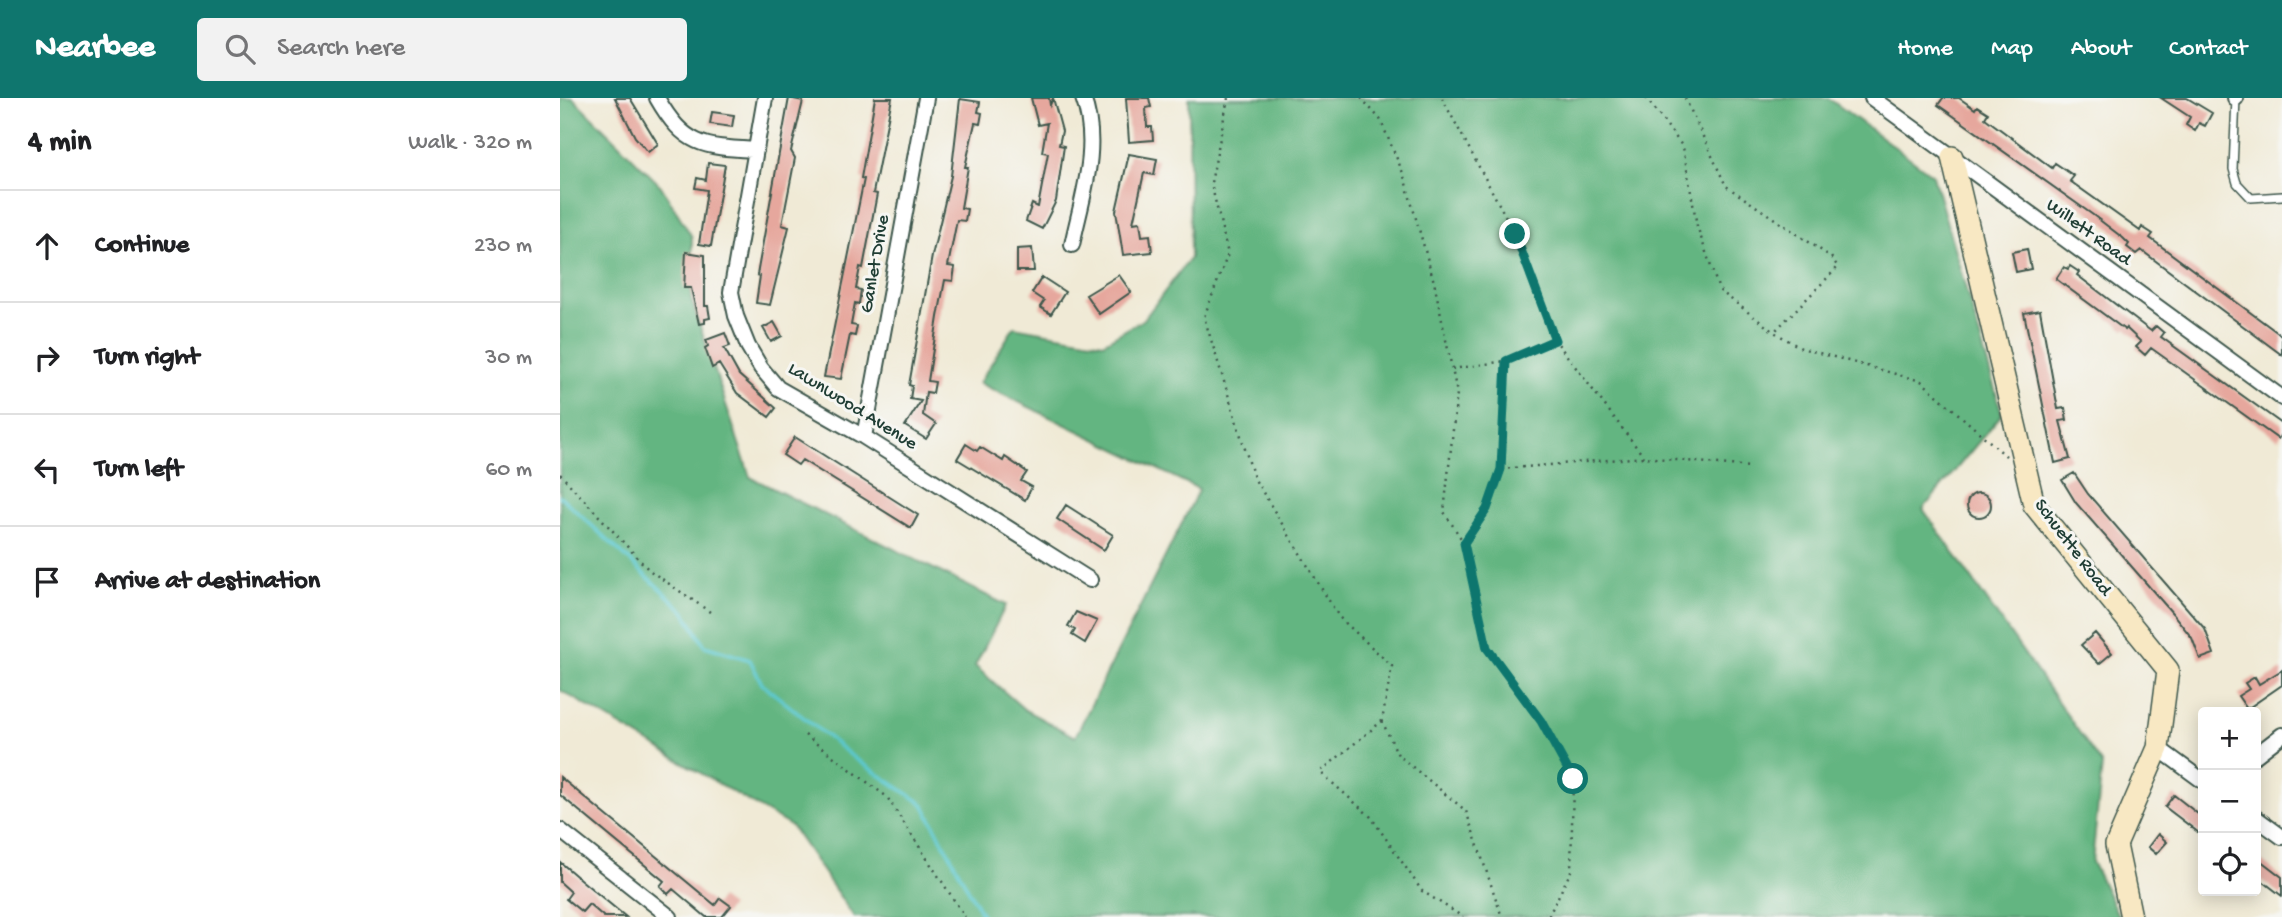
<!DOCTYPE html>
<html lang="en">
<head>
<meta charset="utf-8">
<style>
  :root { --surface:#fff; --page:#f2f2f2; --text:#202124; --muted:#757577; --line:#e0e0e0; --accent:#0f766e }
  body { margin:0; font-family:"Gochi Hand",sans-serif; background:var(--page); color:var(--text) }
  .controls { position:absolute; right:21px; bottom:21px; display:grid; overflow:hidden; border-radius:7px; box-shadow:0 4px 18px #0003 }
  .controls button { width:63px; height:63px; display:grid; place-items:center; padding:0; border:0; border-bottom:2px solid var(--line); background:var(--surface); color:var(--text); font:35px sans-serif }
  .stop { position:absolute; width:21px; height:21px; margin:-16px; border:5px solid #0f766e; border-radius:50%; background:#fff }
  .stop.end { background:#0f766e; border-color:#fff; box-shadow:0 2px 7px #0008 }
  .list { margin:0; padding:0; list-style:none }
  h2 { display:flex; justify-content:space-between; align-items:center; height:91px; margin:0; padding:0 28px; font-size:30px }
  h2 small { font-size:23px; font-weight:400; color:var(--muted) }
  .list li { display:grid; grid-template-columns:46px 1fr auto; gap:21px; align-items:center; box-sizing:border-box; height:112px; padding:0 28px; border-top:2px solid var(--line) }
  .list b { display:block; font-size:26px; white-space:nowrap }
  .list em { font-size:23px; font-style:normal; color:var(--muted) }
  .icon { flex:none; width:38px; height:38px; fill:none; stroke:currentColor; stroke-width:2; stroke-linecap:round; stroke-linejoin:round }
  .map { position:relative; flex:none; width:1722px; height:819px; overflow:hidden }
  header { display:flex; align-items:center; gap:42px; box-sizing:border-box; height:98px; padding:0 35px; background:var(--accent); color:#fff }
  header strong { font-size:33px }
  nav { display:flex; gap:38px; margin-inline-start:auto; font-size:24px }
  .search { width:490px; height:63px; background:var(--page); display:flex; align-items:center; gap:18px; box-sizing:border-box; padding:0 24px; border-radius:7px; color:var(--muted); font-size:26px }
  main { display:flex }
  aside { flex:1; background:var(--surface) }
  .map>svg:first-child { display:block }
</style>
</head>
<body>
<header>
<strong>Nearbee</strong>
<div class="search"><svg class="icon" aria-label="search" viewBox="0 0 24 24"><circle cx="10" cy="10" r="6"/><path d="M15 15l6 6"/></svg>Search here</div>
<nav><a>Home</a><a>Map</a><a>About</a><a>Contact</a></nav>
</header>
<main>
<aside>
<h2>4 min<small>Walk · 320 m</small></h2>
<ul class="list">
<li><svg class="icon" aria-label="ahead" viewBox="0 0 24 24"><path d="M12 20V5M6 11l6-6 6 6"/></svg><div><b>Continue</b></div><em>230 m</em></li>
<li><svg class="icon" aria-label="right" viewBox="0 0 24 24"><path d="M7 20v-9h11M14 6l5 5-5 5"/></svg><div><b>Turn right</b></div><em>30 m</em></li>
<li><svg class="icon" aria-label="left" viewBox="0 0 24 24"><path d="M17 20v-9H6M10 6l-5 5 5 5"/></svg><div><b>Turn left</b></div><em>60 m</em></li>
<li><svg class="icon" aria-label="arrive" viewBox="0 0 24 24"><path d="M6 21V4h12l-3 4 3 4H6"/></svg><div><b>Arrive at destination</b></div></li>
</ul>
</aside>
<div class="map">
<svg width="1722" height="819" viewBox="0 0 1722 819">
  <rect width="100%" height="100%" fill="#f6f6f2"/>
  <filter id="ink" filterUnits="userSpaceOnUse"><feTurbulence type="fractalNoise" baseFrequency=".0143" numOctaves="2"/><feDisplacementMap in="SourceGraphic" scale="14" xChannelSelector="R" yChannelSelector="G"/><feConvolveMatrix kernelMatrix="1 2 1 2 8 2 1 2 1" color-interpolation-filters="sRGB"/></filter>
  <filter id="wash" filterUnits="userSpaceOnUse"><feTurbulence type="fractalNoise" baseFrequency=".00686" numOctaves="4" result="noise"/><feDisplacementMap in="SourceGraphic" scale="28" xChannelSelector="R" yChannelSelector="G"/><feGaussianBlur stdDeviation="1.57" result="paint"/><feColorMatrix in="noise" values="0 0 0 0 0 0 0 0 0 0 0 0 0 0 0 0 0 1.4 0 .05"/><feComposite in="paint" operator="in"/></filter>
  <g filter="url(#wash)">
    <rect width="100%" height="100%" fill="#f0ead6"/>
    <path fill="#63b581" stroke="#41795a" stroke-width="2" d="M0,0H13L101,88L132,139L131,201L190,379L446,507L415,568L465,612L515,639L639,391L419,285L454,229L543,245L584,221L630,160L629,0H1268L1373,77L1442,316L1363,411L1542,667L1532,764L1559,819H294L232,729L0,592Z"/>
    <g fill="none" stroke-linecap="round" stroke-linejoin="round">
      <path stroke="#5cc9d1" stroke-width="3.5" d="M0,398L124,513L145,548L190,562L202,586L294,660L363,706L423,819"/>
    </g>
    <g id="blocks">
      <path fill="#e6a79d" d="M55,0H70L98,46L88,54L75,39Z
        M229,0L243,3L231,53L235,60L222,127L229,129L210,207L196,205L200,178L197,177Z
        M315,0H332L313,95L317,96L303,170L300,169L296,191L301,192L299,206L295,205L291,227L297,228L295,238L290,237L281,281L264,279L304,81L301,80Z
        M471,0H489L490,7L493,0L502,33L499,47L504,48L496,103L482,131L466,123L472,106L478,109L488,55L482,54L487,25L478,27Z
        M566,0H589L591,9L586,10L587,29H592L593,42L569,44Z
        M1383,0H1399L1415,11L1417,8L1428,15L1425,20L1492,70L1495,65L1514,78L1510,83L1580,133L1582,129L1593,136L1590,140L1722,238V257L1581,152L1576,156L1567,149L1569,146L1563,140L1533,117L1378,7Z
        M1601,0H1627L1652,15L1645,28L1639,25L1635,33L1626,27L1630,19Z
        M400,1L420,4L418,14L422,15L420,26L415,25L405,69H408L401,110L407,111L405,123L397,122L388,168L395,169L393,183L385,182L378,219L368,283L375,284L373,295L366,294L363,317L376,326L366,341L345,328L361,303L350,301L352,288L349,287L372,158L391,78Z
        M152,14L174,17L172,29L150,26Z
        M569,56L597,61L594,77L584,75L573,125L580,124L582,138L590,137L592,154L563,157L556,113Z
        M148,65L165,67L151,148L139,146L147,92L135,90L137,80L146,82Z
        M472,150L474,173H457V151Z
        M1467,151L1471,171L1456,174L1452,154Z
        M126,154L145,157V208H148L150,220L145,221V225L139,226L131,190H124Z
        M1510,168L1519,174L1517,177L1584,228L1591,233L1596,228L1604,235L1601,239L1722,326V335L1718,341L1591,250L1585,257L1576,249L1581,244L1566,230L1565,232L1496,181L1504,169L1508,171Z
        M559,177L571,194L539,216L526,197Z
        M482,179L505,194L491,216L480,209L484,203L472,195Z
        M1480,212L1498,311L1505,310L1507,322L1500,323L1510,361L1495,365L1464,215Z
        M214,224L222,238L211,244L203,230Z
        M165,235L170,248L164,250L179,277L216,310L209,319L177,295L159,266L152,270L145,250L148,248L146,242Z
        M235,339L358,417L351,430L242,362L238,367L223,357Z
        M406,346L417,353L420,349L443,363L445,359L467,374L461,383L472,389L465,402L397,361Z
        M1514,375L1528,396L1645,531L1654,556L1640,561L1632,540L1613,516L1516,405L1502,382Z
        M1407 407a12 12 0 1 1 24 0a12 12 0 1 1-24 0Z
        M506,407L553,437L544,452L497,421Z
        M516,514L537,523L525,545L512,537L515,532L508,528Z
        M1535,535L1552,555L1539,566L1521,547Z
        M1722,572V587L1687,611L1678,598L1689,591L1685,585L1695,579L1699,586Z
        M0,679L155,807L160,800L171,808L162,819H146L113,791L108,796L100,788L104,783L0,697Z
        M1614,697L1643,720V738L1605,709Z
        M1598,736L1607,744L1596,756L1588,749Z
        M1696,759L1722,779V798L1696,778Z
        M0,764L21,782L66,819H44L29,806L22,814L6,801L11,794L0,784Z"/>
    </g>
  </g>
  <g filter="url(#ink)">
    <use href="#blocks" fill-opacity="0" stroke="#3e574c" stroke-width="2"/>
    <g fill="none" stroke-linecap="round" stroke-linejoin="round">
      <defs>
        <path id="lane" d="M1676,0L1673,71L1677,85L1691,100L1722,98"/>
        <path id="street" d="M97,0C125,49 144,49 196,52
          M205,0L171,194L176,218L188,248L201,270L218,290L304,339L530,482
          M1312,0L1722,300
          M1675,0H1676
          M512,147C522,99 541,48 523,0
          M304,339L366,0
          M1598,650L1643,683
          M1696,657L1722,637
          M1696,720L1722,739
          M0,732L110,819"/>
        <path id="secondary" d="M1392,59L1474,407L1608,572L1598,650L1556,747L1571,819"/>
      </defs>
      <use href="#lane" stroke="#3e574c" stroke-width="10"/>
      <use href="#street" stroke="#3e574c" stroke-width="18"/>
      <use href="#secondary" stroke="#3e574c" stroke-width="24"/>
      <path stroke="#3e574c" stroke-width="2.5" stroke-dasharray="2 5" stroke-linecap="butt" d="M668,0L651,85L668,156L644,219L694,380L779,519L832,568L822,623L760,674L811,719L862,793L903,819
        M801,0L820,21L843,75L874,184L897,295L884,414L904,445L927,550L981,623L1013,681L1011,773L988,819
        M882,0L955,136L995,242L1084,359
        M1086,0L1123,49L1137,128L1159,192L1214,234L1241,250L1361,283L1446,358
        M1125,0L1166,88L1271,159L1278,169L1214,234
        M892,271L946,263L995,242
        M941,371L1084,359L1191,369
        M0,376L89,472L150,514
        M904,445L927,411L941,371L946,263
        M822,623L838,657L906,713L942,819
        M245,637L327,699L405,819"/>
      <use href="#lane" stroke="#fff" stroke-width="7"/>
      <use href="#street" stroke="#fff" stroke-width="14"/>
      <use href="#secondary" stroke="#f8e8c3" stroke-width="21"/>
    </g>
  </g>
  <g fill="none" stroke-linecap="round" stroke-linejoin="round" filter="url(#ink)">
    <path stroke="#0f766e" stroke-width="9" d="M955,136L995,242L946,263L941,371L927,411L904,445L927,550L981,623L1013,681"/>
  </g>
  <g text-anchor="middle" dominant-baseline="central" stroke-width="6" stroke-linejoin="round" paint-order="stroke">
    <g font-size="19" fill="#1f3d34" stroke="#f6f6f2">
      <text transform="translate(1528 135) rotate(36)">Willett Road</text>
      <text transform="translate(316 166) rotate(-80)">Ganlet Drive</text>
      <text transform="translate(292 309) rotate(32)">Lawnwood Avenue</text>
      <text transform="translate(1512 450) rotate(53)">Schuette Road</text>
    </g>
  </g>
</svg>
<div class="controls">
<button>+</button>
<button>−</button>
<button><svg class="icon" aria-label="locate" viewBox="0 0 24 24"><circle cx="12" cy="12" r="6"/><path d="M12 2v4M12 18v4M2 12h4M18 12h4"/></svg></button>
</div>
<div class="stop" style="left:1013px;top:681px"></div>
<div class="stop end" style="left:955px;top:136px"></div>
</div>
</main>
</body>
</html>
